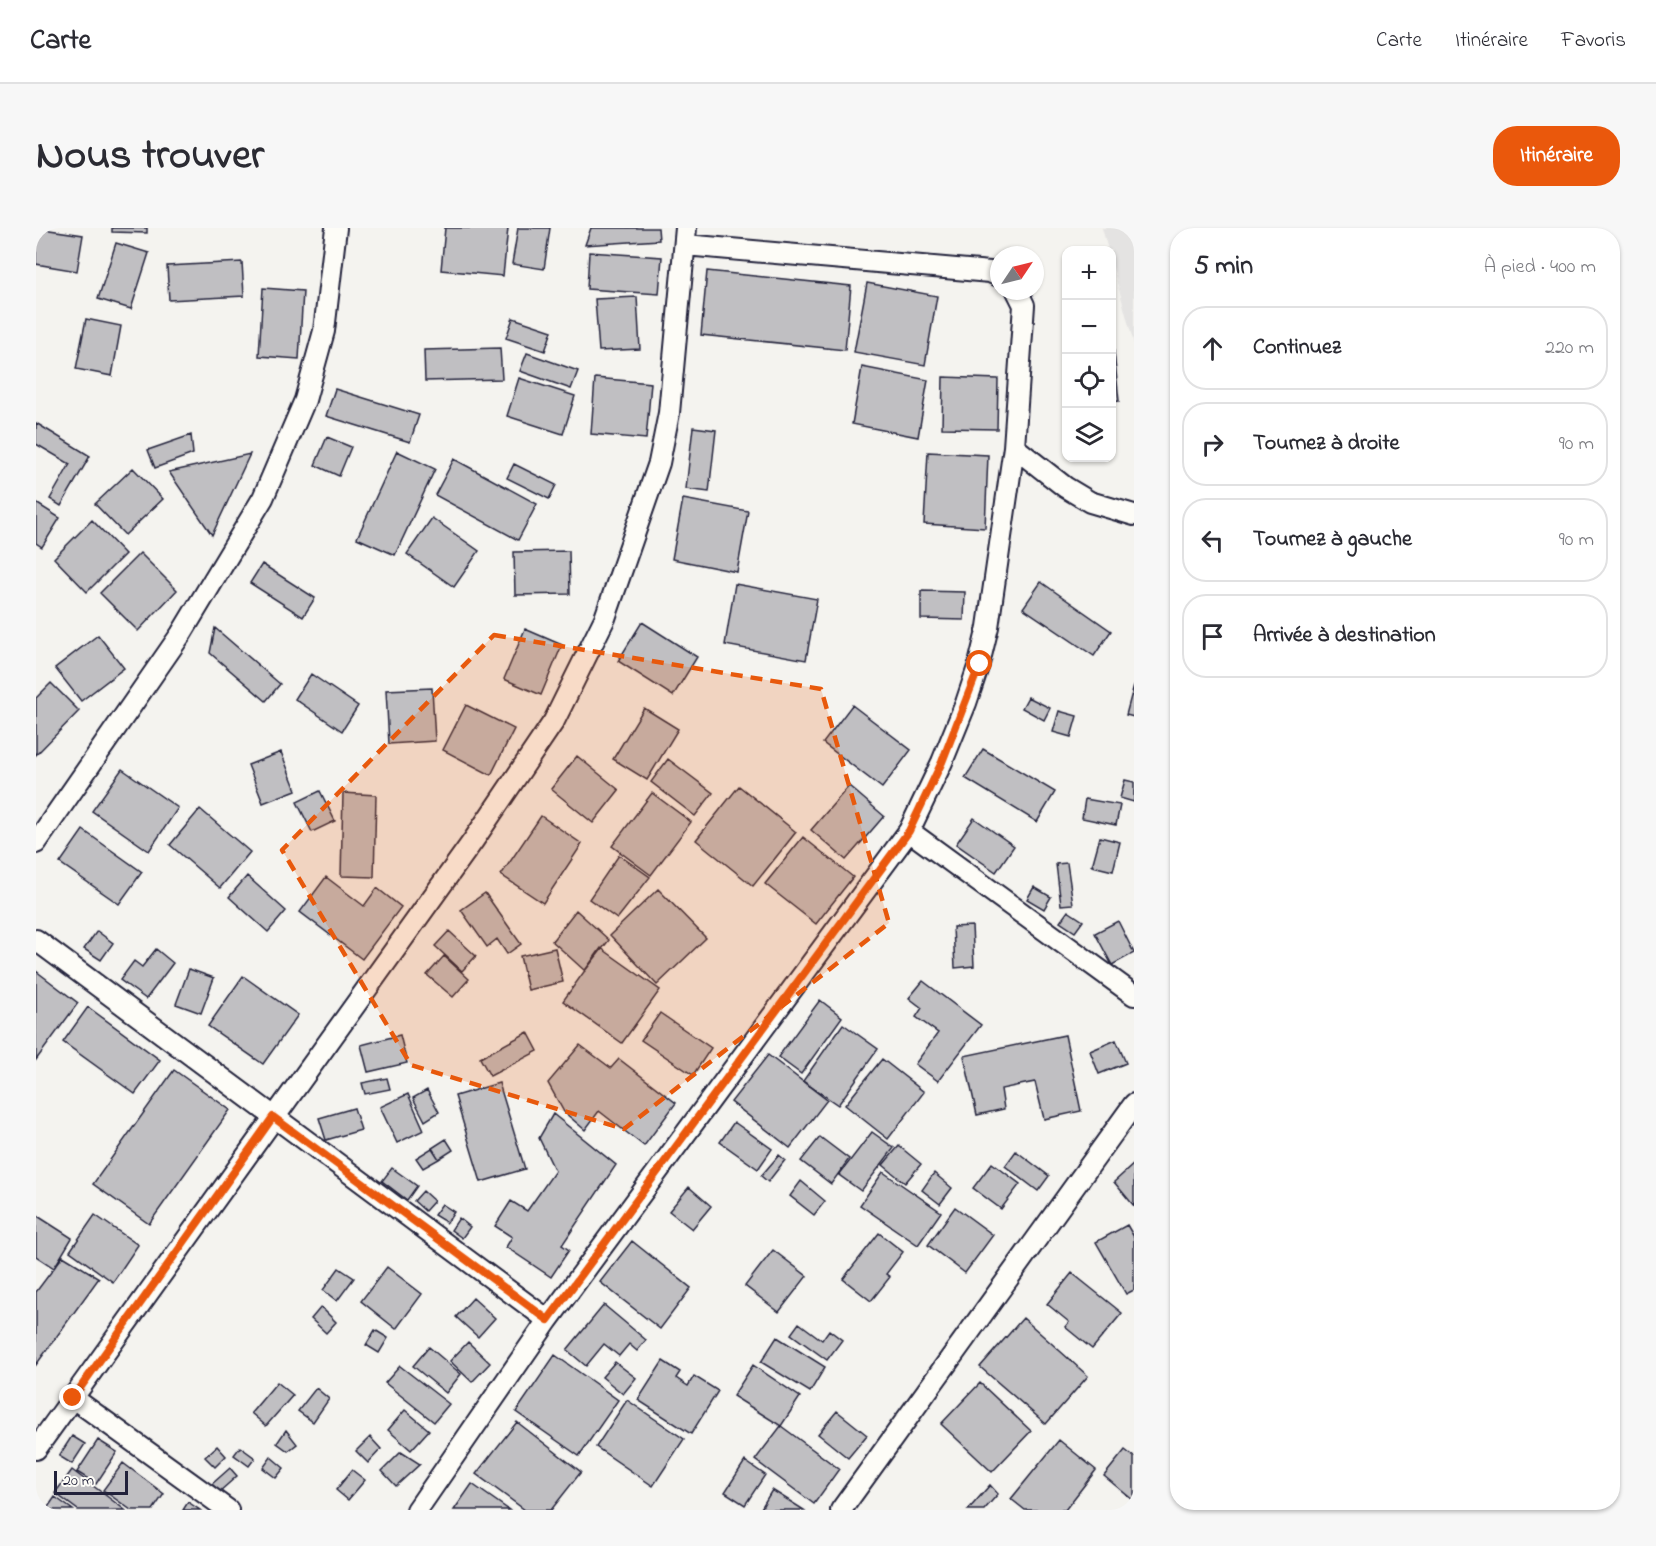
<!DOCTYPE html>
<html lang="fr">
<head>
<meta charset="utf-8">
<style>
  :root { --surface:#fff; --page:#f7f7f7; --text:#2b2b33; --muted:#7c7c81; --line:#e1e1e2; --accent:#ea580c }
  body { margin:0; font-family:"Indie Flower",sans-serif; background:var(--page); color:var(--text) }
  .controls { position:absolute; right:18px; top:18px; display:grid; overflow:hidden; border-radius:12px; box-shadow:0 2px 4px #0004 }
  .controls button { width:54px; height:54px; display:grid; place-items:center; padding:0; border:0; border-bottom:2px solid var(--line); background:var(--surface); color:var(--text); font:30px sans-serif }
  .compass { position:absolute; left:954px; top:18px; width:54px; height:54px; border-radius:50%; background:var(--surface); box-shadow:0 2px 4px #0004; rotate:55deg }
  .scale { position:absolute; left:18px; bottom:15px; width:74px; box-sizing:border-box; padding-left:6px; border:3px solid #22223b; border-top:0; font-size:16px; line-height:21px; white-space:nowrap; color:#22223b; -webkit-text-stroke:4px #fdfcf7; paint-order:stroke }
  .stop { position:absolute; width:18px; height:18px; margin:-14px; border:4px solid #ea580c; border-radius:50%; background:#fff }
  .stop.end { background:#ea580c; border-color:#fff; box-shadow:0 2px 6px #0008 }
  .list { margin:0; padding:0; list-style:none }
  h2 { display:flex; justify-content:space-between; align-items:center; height:78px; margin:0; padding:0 24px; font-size:26px }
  h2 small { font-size:20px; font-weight:400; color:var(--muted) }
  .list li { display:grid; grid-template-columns:39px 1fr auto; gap:18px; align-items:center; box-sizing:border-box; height:84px; margin:0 12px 12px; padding:0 12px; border:2px solid var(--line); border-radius:24px }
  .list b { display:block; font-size:22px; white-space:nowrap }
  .list em { font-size:20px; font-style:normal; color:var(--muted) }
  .icon { flex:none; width:33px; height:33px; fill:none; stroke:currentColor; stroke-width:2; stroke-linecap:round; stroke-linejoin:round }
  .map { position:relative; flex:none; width:1098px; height:1282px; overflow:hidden; border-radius:24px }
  header { display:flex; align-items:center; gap:36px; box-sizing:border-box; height:84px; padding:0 30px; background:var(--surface); border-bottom:2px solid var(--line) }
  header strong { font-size:28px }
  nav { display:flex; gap:33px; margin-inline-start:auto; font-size:21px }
  .intro { display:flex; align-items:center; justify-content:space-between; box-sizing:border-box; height:144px; padding:0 36px }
  h1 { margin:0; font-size:42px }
  .button { padding:15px 27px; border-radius:24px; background:var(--accent); color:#fff; font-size:21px; font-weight:700 }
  main { display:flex; gap:36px; padding:0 36px }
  aside { flex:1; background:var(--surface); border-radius:24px; box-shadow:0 2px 4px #0004 }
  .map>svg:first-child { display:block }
</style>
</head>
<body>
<header>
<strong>Carte</strong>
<nav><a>Carte</a><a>Itinéraire</a><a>Favoris</a></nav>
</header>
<div class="intro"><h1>Nous trouver</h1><a class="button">Itinéraire</a></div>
<main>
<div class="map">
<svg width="1098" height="1282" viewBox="0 0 1098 1282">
  <rect width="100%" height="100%" fill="#f4f3ef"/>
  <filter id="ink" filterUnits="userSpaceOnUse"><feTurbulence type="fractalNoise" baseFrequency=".0167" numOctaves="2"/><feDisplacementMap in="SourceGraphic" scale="12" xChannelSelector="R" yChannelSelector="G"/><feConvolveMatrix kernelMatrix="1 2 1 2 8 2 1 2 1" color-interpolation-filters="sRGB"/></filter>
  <g filter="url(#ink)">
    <path fill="#e4e3e2" d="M1066,0H1098V116L1076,36V22H1072Z"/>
    <path fill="#c0bfc2" stroke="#22223b" stroke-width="1.5" d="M0,0L47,7L41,43L0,36Z
      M76,0H111V5L76,4Z
      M409,0H472L467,48L405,42Z
      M482,0H514L508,41L476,36Z
      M555,0H622L623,12L549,17Z
      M80,15L113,25L95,81L62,71Z
      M553,24L626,29L623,66L551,61Z
      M206,34L208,68L133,72L131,38Z
      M671,43L815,58L809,122L665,107Z
      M831,55L901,68L889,137L818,124Z
      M227,60L267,63L263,131L223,128Z
      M601,69L604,121L563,123L559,71Z
      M477,90L516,103L509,123L470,110Z
      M50,91L85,98L76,148L40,141Z
      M1076,104L1083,173L1076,174Z
      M464,120L466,151L389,153L388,122Z
      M491,125L542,143L535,161L484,143Z
      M826,139L892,152L882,209L816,196Z
      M907,149L962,151L961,201L906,200Z
      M483,150L539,168L527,206L471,188Z
      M559,150L615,155L610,211L555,206Z
      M299,161L383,187L374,214L290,188Z
      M0,195L54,228L25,278L14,271L34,236L0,216Z
      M657,199L680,202L673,264L650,261Z
      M155,207L157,226L119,240L112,222Z
      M291,209L315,219L303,248L279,237Z
      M361,223L399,241L359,327L321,310Z
      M892,224L952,227L949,300L888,296Z
      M214,226L176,307L133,244Z
      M418,231L501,276L482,312L399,267Z
      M478,236L520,257L513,271L471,250Z
      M97,240L127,271L89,307L59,276Z
      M647,271L712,283L701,344L636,331Z
      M0,275L24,290L6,319L0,315Z
      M396,290L443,323L418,359L371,326Z
      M56,292L89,326L51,364L18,330Z
      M533,323L534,366L479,367L478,324Z
      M104,325L141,362L102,403L64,365Z
      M226,336L279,370L267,389L214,355Z
      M1005,354L1075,403L1058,428L987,380Z
      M699,356L781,371L770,432L689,417Z
      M885,363L929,364L928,392L885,391Z
      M606,394L661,429L637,468L582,433Z
      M179,400L244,456L230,473L174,425Z
      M489,401L526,417L505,467L468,451Z
      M62,407L88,440L45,473L19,440Z
      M275,446L322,478L306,503L259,471Z
      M15,455L43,483L0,527V470Z
      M1098,457V489L1090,487Z
      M396,460L399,513L353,516L350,462Z
      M992,469L1014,480L1008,492L986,480Z
      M430,477L478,501L455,547L407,522Z
      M816,477L875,522L846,560L787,515Z
      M608,480L642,501L611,552L577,531Z
      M1023,483L1041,488L1035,509L1017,504Z
      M947,521L1019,564L1001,594L929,550Z
      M245,524L260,562L227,575L212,537Z
      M541,528L583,562L557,595L515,561Z
      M632,531L677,565L659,588L615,554Z
      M86,541L142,580L113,623L56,583Z
      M1089,552L1098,554V574L1084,570Z
      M703,558L760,604L717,658L660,612Z
      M813,558L848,588L810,632L775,602Z
      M284,563L299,593L276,604L261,574Z
      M307,565L340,567L338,649L305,648Z
      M616,565L655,594L615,647L576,618Z
      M1049,571L1084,577L1080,597L1046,590Z
      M164,581L214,624L184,660L134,617Z
      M505,588L546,616L507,675L465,647Z
      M938,590L978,618L960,644L920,616Z
      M47,602L106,644L83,676L24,635Z
      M767,609L817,649L780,696L729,656Z
      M1064,609L1084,614L1077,643L1056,638Z
      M583,627L614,649L581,691L553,671Z
      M1031,635L1037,676L1025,677L1020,636Z
      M211,648L250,683L232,704L193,669Z
      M290,649L328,678L341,660L365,679L326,731L264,684Z
      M998,659L1015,669L1008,681L991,671Z
      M622,661L670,710L621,757L574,707Z
      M449,665L485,716L471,726L461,711L451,719L425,682Z
      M540,682L573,712L549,743L516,713Z
      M1032,683L1047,693L1039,704L1024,694Z
      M1082,693L1098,725L1076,737L1059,705Z
      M936,698L938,738L919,740L917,699Z
      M61,703L77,715L65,732L48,721Z
      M413,703L440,728L426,743L399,718Z
      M519,720L527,754L492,762L484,728Z
      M565,720L624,762L586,815L527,773Z
      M120,721L137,735L110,771L84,752L98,733L106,739Z
      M408,728L433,751L417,769L391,747Z
      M153,741L178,750L165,785L140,776Z
      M0,743L42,775L0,832Z
      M207,748L262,787L227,836L172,798Z
      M887,753L945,797L902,853L879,836L902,805L880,789L886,780L873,770Z
      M784,772L806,789L765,846L742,829Z
      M52,779L124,832L99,866L27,814Z
      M624,785L675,820L657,847L605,812Z
      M807,796L842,821L802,877L767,853Z
      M492,804L502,823L454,848L444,830Z
      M364,807L371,835L332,844L325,817Z
      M1029,807L1045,883L1008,891L999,854L965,861L968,881L941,887L928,828Z
      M1080,812L1090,835L1063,846L1054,823Z
      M544,817L575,840L583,831L640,875L608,918L563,883L549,902L528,884L512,855Z
      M732,827L791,872L754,920L695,874Z
      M846,831L888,864L852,911L809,877Z
      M138,842L194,882L113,996L57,956Z
      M351,850L354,861L329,866L326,855Z
      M463,855L489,941L445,954L419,868Z
      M391,862L403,884L389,893L377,870Z
      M372,866L388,902L361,915L344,879Z
      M318,880L325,902L290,912L283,890Z
      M517,886L580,937L526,1017L533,1022L515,1049L470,1019L476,1009L459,998L475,973L491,983L519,943L503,910Z
      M698,894L736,921L722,941L684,914Z
      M836,904L858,920L825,963L803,947Z
      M784,909L813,931L795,956L765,933Z
      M410,911L417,922L403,931L396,920Z
      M863,918L885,936L869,955L847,937Z
      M396,920L403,931L387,940L380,930Z
      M980,923L1013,948L1002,963L969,938Z
      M743,927L749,932L732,954L725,948Z
      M956,935L984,956L965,981L937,960Z
      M1098,936V978L1078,954Z
      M356,940L381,958L371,972L346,953Z
      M847,944L905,984L882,1017L824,977Z
      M898,945L916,960L904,976L886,962Z
      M765,953L789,973L778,987L754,968Z
      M653,959L675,978L656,1001L633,983Z
      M387,963L398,973L389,983L378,973Z
      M406,976L418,984L411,995L398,987Z
      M919,979L957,1007L929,1045L892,1017Z
      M0,987L36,1010L18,1040L0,1028Z
      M59,987L102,1017L77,1054L34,1023Z
      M423,990L434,999L426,1010L415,1002Z
      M1091,997L1098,1009V1062L1090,1066L1060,1014Z
      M843,1005L867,1024L850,1046L854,1049L835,1073L807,1051Z
      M596,1013L655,1060L624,1101L564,1054Z
      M737,1022L771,1048L743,1084L709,1058Z
      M27,1028L63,1050L0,1137V1064Z
      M351,1039L386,1066L360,1101L325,1073Z
      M303,1040L318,1050L301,1073L287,1062Z
      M1036,1045L1086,1085L1056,1121L1029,1099L1033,1094L1011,1076Z
      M437,1070L459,1090L442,1109L420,1089Z
      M568,1077L610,1112L601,1123L593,1116L583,1128L568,1116L550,1138L531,1122Z
      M285,1079L300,1094L290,1105L275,1091Z
      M987,1090L1052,1148L1010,1196L944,1139Z
      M763,1095L786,1112L793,1102L806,1112L791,1132L755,1106Z
      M339,1102L352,1110L343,1125L330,1117Z
      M741,1109L789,1139L774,1164L725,1134Z
      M432,1114L454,1135L436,1154L414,1133Z
      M393,1119L425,1146L410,1165L377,1138Z
      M519,1127L582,1172L543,1228L480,1184Z
      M627,1133L644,1144L640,1150L652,1158L658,1148L682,1163L655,1206L602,1172Z
      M579,1134L600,1150L587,1166L566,1149Z
      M717,1137L764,1169L745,1198L697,1168Z
      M364,1138L413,1176L398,1194L349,1155Z
      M241,1154L257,1167L230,1198L215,1185Z
      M944,1155L995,1203L956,1244L905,1196Z
      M280,1160L293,1171L277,1194L262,1183Z
      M591,1172L648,1211L617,1258L560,1219Z
      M369,1182L393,1202L375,1222L352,1202Z
      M801,1183L831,1207L812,1230L782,1206Z
      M481,1194L545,1244L515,1282H489L440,1246Z
      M745,1198L803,1241L778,1276L719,1232Z
      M250,1202L261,1216L252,1223L241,1215Z
      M36,1208L49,1216L36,1236L23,1228Z
      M334,1209L345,1221L332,1235L320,1223Z
      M62,1212L81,1224L60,1256L41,1244Z
      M1023,1212L1060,1242L1029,1282H989L975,1271Z
      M181,1218L190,1228L179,1239L169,1229Z
      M204,1219L219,1230L213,1238L198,1227Z
      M1089,1222L1098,1229V1273L1068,1248Z
      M365,1224L384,1236L360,1258L346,1243Z
      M235,1229L248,1240L240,1250L227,1240Z
      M709,1233L729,1247L709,1277L689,1264Z
      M87,1235L128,1266L117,1282H95L67,1262Z
      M194,1240L201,1248L183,1264L176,1256Z
      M36,1242L89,1282H42L19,1265Z
      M316,1242L329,1252L312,1272L300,1262Z
      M436,1256L473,1282H418Z
      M954,1257L962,1266L948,1282H932Z
      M736,1262L768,1282H724Z
      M19,1269L37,1282H10Z
      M152,1274L164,1282H147Z"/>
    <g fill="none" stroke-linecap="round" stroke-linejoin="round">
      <defs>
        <path id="minor" d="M649,17L954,44L963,48
          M978,219L1029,259L1054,274L1098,287
          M873,603L1098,767
          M0,615L145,406L227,270L269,172L288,103L300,0
          M0,712L512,1092
          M37,1170L192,1282
          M0,1221L437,613L518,493L569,390L623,235L633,185L650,0
          M381,1282L512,1092L873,603L906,534L930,475L943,436L952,399L978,219L988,77L981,63
          M805,1282L1098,876"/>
      </defs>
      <use href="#minor" stroke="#22223b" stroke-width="24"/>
      <use href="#minor" stroke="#fdfcf7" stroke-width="20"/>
    </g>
  </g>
  <g fill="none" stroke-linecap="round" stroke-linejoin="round" filter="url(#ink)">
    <path stroke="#ea580c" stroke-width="8" d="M37,1170L237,889L512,1092L873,603L906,534L944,436"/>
  </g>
  <path fill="#e8590c" fill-opacity="0.2" stroke="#e8590c" stroke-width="4.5" stroke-dasharray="12 8" stroke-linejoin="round" d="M458,407L785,461L853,695L588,901L375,837L246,622Z"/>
</svg>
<div class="controls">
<button>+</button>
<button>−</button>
<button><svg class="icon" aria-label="locate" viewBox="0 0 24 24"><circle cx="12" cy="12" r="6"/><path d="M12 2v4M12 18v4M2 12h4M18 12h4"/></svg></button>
<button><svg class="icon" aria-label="layers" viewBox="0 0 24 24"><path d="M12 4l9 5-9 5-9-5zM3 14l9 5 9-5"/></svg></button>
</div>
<svg class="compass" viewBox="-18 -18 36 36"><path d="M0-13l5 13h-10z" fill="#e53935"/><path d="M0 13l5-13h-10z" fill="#7c7c81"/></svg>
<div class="scale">20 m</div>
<div class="stop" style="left:944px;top:436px"></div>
<div class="stop end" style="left:37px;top:1170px"></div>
</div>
<aside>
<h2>5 min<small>À pied · 400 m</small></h2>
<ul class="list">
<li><svg class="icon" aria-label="ahead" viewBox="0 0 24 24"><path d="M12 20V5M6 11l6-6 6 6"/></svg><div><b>Continuez</b></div><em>220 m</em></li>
<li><svg class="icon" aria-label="right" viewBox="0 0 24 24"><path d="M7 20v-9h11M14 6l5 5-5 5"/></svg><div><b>Tournez à droite</b></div><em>90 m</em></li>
<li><svg class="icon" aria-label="left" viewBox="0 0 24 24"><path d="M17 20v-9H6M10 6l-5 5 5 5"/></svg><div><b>Tournez à gauche</b></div><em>90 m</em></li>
<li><svg class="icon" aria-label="arrive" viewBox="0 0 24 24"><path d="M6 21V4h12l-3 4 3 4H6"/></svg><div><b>Arrivée à destination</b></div></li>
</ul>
</aside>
</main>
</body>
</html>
